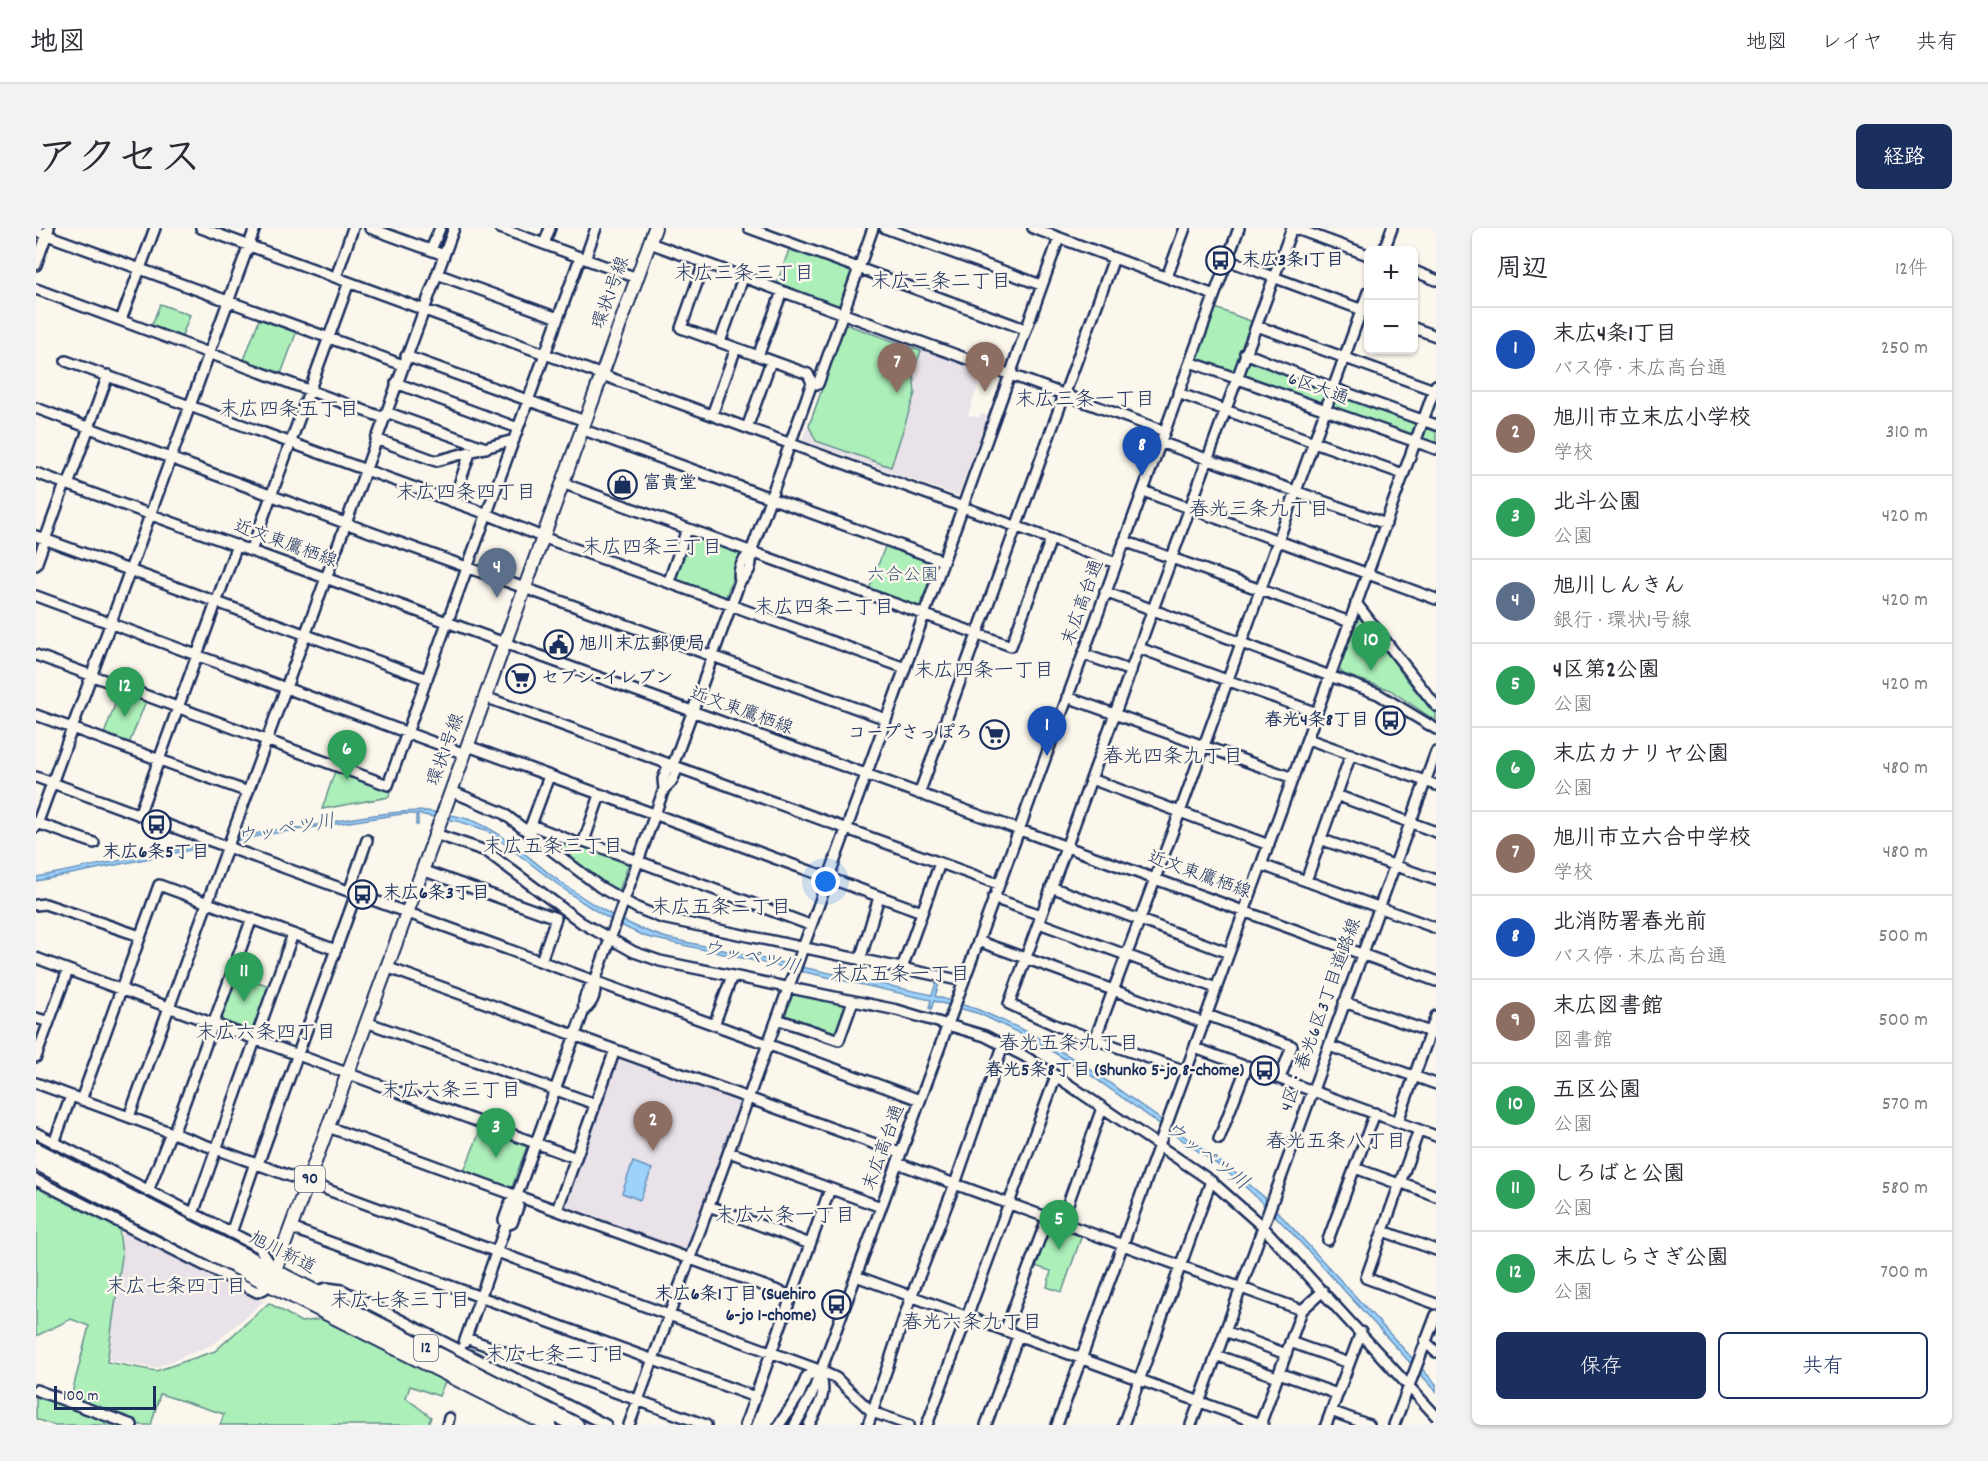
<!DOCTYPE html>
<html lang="ja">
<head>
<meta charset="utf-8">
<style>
  :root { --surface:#fff; --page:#f2f2f3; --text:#2b2b33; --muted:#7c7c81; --line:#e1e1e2; --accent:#1b2f5e }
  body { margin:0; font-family:Dekko,"Klee One",sans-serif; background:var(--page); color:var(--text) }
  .controls { position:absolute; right:18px; top:18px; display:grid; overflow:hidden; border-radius:9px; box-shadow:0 2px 4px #0004 }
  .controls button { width:54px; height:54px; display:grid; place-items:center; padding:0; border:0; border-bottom:2px solid var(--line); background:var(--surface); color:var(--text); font:30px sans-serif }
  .scale { position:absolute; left:18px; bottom:15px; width:102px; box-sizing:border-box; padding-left:6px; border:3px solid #1b2f5e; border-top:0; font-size:16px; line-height:21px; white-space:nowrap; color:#1b2f5e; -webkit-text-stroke:4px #fbf7ec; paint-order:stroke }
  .you { position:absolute; left:790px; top:654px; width:21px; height:21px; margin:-15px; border:4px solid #fff; border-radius:50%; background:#1a73e8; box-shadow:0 0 0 9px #1a73e833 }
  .badge { display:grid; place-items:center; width:39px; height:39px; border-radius:50%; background:var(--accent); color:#fff; font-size:20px; font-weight:700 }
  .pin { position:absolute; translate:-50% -50px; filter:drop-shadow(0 2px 3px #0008) }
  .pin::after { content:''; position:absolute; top:32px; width:21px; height:18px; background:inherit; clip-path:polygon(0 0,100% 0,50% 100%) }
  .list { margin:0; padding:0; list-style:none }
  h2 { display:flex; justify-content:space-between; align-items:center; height:78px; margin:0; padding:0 24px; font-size:26px }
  h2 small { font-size:20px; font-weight:400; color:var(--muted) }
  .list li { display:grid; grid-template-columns:39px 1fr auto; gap:18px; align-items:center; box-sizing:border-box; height:84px; padding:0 24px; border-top:2px solid var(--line) }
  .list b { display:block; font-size:22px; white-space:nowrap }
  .list p { margin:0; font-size:20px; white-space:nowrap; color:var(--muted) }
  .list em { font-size:20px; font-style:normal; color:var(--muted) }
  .actions { display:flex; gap:12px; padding:18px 24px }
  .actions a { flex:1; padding:14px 0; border:2px solid var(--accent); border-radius:9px; text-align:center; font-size:21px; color:var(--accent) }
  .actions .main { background:var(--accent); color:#fff }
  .map { position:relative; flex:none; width:1400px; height:1197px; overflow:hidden; border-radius:9px }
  header { display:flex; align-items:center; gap:36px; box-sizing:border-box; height:84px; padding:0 30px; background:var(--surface); border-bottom:2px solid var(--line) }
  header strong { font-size:28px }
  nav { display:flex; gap:33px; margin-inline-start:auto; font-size:21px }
  .intro { display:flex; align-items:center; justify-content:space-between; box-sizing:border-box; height:144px; padding:0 36px }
  h1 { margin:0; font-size:42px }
  .button { padding:15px 27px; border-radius:9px; background:var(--accent); color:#fff; font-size:21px; font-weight:700 }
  main { display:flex; gap:36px; padding:0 36px }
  aside { flex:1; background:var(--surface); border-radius:9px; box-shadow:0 2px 4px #0004 }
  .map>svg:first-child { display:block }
</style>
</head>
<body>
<header>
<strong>地図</strong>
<nav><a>地図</a><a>レイヤ</a><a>共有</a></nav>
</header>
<div class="intro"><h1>アクセス</h1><a class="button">経路</a></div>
<main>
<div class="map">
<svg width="1400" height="1197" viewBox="0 0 1400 1197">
  <rect width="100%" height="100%" fill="#fbf7ec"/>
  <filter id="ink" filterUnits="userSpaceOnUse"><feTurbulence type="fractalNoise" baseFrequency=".0167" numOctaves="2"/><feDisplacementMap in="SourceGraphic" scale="12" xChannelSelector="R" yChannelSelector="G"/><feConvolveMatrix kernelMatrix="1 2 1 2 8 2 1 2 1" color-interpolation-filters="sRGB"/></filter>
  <g filter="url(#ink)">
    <path fill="#e9e2e8" d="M810,94L947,143L932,187L938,189H944L945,186L951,188L923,266L919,267L766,212Z
      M585,828L704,870L706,873L652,1020L647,1022L530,980L527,973L580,830Z
      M87,1002L228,1073L178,1116L119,1140L73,1132L72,1127Z"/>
    <path fill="#acefb9" stroke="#648f8c" stroke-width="1.5" d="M754,19L820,42L806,79L741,55Z
      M124,76L154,87L145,110L115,99Z
      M1174,78L1217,94L1206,123L1400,198V221L1154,134Z
      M224,89L261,103L245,146L208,132Z
      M809,96L885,123L877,144L879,165L855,239L780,213L773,198Z
      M652,307L705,326L690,369L636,350Z
      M850,316L900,335L883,380L833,361Z
      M1323,389L1383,467L1400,484V493L1354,462L1308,446L1303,441Z
      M84,463L110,473L93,516L68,506Z
      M299,543L354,562L353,569L286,581Z
      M498,601L553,616L594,632L582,666L564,655L496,604Z
      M200,746L233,758L217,802L215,803L186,793L184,789Z
      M760,764L811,775L800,807L748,790L756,767Z
      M446,898L489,915L491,918L476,959L473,960L428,943Z
      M0,959L83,1000L86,1028L71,1134L120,1143L179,1123L233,1075L265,1094L286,1091L410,1151L403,1168L374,1158L370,1170L395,1189L392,1197H184L188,1186L124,1166L115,1197H17L0,1191V1166L33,1177L53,1098L35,1091L0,1108Z
      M1017,996L1046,1007L1026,1064L1011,1059L1015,1043L999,1038L1012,998Z"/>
    <path fill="#9cd2fb" stroke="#6891bc" stroke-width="1.5" d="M391,583C408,586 425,587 440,594C468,606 491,628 515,647C551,674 587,697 631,710L896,767L900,755L903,756L899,768L943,782L994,805L1048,837L1197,943L1227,968L1400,1156V1163L1254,1003L1214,963L1186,940L1047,842L999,813L944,786L898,773L895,781L893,780L895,772L611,709C550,685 503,640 450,602L421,593L382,586V597H380V586H366L233,606L0,653V649L254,599L258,601C302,593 347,583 391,583Z
      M597,934L616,941L604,972L586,965Z"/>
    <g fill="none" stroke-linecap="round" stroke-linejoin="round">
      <defs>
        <path id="minor" d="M165,0L1080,335
          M334,0L408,27
          M464,0L601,50
          M713,0L989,101
          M849,0L1005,57
          M997,0L1178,67
          M1258,0L1332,27
          M0,3L367,137
          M614,15L1128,203
          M508,16L514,0
          M395,22L404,0
          M1348,22L1356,0
          M549,31L560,0
          M1191,32L1332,84
          M668,35L645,100L772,146L776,155L715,324C706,333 701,340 704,353
          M0,37L13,0
          M1378,43L1400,52
          M401,46L522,90
          M300,49L317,0
          M1131,49L1149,0
          M0,61L348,190
          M85,92L119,0
          M1221,98L1398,162
          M1378,100L1400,108
          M684,114L707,50
          M1209,125L1297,160L1400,197
          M370,128L549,193
          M722,128L746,64
          M30,133L451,286L506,309L869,440
          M1154,134L1400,221
          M360,155L482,200
          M776,155L782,156L837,0
          M1142,165L1367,246
          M0,180L309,295L850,491
          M350,184L450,220
          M676,187L700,120
          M711,200L735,133
          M545,201L907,333
          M340,211L400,233L478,212
          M1124,214L1350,296
          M0,245L1400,753
          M526,255L975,418L1015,311
          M32,257L72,147
          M1107,263L1400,371
          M417,274L434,225
          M0,308L391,451
          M1088,313L1314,394
          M215,323L313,54
          M0,337L29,256
          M633,353L651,301
          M1069,364L1342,466L1400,501
          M0,368L429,526
          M1320,375L1400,478
          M1103,420L1281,485
          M1047,426L1095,443
          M0,427L352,557L544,30
          M449,469L962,656
          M1031,469L1257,550
          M0,487L212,564
          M1272,511L1400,557
          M432,518L886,684
          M0,549L884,872
          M1055,551L1233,617
          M628,561L636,553L640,544L637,537L704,353C715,344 716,337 715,324
          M415,563L467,585L564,659L601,680L626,690L927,753
          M883,566L1078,30
          M1300,567L1400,604
          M103,587L201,317
          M1,595L58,615
          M495,597L513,548
          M0,599L219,0
          M491,603L495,597L541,615L548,613L564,567
          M399,606L450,623L546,695L598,724L624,733L861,782L949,808L988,828L1020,848L1175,953L1227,999L1400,1188
          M1284,611L1400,652
          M548,613L774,697
          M1226,637L1400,700
          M386,642L520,690L505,733
          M1270,653L1315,526
          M1015,659L1193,725
          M313,664L331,612
          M957,670L1005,687
          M0,677L9,676L104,708
          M1003,695L1180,760
          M942,713L1168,795
          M0,730L540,930
          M824,732L843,669
          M350,739L864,925
          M866,740L904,635
          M559,753L628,561L627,551L631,541L637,537
          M1308,774L1400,806
          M1171,787L1256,818L1244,850
          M0,790L13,794
          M741,791L803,812L817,773
          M330,794L559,876
          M678,797L696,748
          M1059,811L1144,584L1332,64
          M1293,818L1400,856
          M1159,820L1400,908
          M0,829L32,742
          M1150,843L1021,798L973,776L1256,0
          M0,855L783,1142L800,1150L836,1184L873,1197
          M45,872L123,657L300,722
          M93,889L418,0
          M1362,893L1400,788
          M292,899L756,1068
          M1383,902L1330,1050L1400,1076
          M0,905L223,1019L238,1042
          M137,906L216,690
          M1183,911L1211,838
          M18,915L35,868
          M693,924L845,979
          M861,935L1266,1082
          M222,936L320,666
          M1319,940L1363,956
          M0,952L221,1064L228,1061L234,1056
          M1364,954L1400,968
          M112,963L135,904
          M673,978L774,1016
          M521,982L579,822
          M157,986L257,706
          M1025,995L1066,880
          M470,997L468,992L474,975L481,967L548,782C546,770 551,761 559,753C560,765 558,774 548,782
          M255,1000L719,1169
          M1347,1003L1400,1022
          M195,1005L219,935
          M1292,1012L1339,885
          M820,1048L1227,1197
          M280,1063L291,1060L306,1062L570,1197
          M969,1103L1011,991
          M1189,1103L1250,1126
          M430,1110L670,1197
          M1389,1113L1400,1124
          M1254,1114L1313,1135
          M428,1115L470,997L476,995L482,979L481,967
          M1180,1127L1241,1149
          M1243,1145L1301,1166
          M0,1162L96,1197
          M1295,1183L1333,1197
          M411,1197L413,1190
          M593,1197L869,440L1023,10
          M709,1197L794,961
          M743,1197L763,1167L771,1148L783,1142
          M759,1197L777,1164L820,1048L1203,0
          M773,1197C784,1175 792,1167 783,1142
          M832,1197L875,1069L919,956L967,818
          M891,1197L1020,848
          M950,1197L982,1108
          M1021,1197L1400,157
          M1087,1197L1175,953
          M1155,1197L1400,524
          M1224,1197L1266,1082L1287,1063
          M1290,1197L1325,1104
          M1358,1197L1400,1087"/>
        <path id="major" d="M235,1053L371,685L619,0"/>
        <path id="highway" d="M0,922L540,1197
          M0,934L234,1056L513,1197"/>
      </defs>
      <use href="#minor" stroke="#1b2f5e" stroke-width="14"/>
      <use href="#major" stroke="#1b2f5e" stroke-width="16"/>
      <use href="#highway" stroke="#1b2f5e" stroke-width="18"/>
      <use href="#minor" stroke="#fbf7ec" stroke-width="9"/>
      <use href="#major" stroke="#fbf7ec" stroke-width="12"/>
      <use href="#highway" stroke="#fbf7ec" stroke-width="14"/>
    </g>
  </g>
  <defs>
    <symbol id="bus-ring" viewBox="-11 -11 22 22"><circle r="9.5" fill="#fbf7ec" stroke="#1b2f5e" stroke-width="1.5"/><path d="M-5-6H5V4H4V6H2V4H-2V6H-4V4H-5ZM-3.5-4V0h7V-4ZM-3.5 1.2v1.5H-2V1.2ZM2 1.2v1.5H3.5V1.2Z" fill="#1b2f5e"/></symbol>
    <symbol id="shop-ring" viewBox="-11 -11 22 22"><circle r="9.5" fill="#fbf7ec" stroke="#1b2f5e" stroke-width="1.5"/><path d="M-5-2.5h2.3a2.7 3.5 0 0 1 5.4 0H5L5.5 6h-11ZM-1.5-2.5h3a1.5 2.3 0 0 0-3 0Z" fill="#1b2f5e"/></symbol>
    <symbol id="civic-ring" viewBox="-11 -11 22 22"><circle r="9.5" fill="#fbf7ec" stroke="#1b2f5e" stroke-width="1.5"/><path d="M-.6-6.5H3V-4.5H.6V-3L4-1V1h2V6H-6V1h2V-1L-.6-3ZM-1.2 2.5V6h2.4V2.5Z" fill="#1b2f5e"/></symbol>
    <symbol id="supermarket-ring" viewBox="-11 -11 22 22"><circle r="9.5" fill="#fbf7ec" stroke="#1b2f5e" stroke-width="1.5"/><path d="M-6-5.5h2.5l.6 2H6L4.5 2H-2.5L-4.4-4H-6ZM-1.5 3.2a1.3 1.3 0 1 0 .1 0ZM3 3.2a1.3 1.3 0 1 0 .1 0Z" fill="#1b2f5e"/></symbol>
  </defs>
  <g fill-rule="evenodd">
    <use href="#bus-ring" x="1168" y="16" width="33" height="33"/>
    <use href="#shop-ring" x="570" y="240" width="33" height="33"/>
    <use href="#civic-ring" x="506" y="400" width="33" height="33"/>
    <use href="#supermarket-ring" x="468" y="434" width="33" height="33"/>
    <use href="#bus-ring" x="1338" y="476" width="33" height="33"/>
    <use href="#supermarket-ring" x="942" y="490" width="33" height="33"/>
    <use href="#bus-ring" x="104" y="580" width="33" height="33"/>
    <use href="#bus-ring" x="310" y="650" width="33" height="33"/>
    <use href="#bus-ring" x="1212" y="826" width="33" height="33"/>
    <use href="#bus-ring" x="784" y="1060" width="33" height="33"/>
  </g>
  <g text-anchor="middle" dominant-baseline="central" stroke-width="5" stroke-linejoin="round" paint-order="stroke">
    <g fill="#fbf7ec" stroke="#5e6b89" stroke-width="1.5">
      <rect x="259" y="938" width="30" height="26" rx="4.5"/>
      <rect x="378" y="1107" width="24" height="26" rx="4.5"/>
    </g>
    <g font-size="16" font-weight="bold" fill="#1b2f5e">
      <text x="274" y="951">90</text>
      <text x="390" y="1120">12</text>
    </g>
    <g font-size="18" font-weight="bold" fill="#1b2f5e" stroke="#fbf7ec" text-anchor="start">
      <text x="1206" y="33">末広3条1丁目</text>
      <text x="607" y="256">富貴堂</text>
      <text x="543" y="417">旭川末広郵便局</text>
      <text x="505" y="451">セブン-イレブン</text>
      <text x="1333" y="493" text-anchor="end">春光4条8丁目</text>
      <text x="937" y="506" text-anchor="end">コープさっぽろ</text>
      <text x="120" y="625" text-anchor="middle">末広6条5丁目</text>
      <text x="347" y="666">末広6条3丁目</text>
      <text x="1208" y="843" text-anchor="end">春光5条8丁目 (Shunko 5-jo 8-chome)</text>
      <text x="780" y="1067" text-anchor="end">末広6条1丁目 (Suehiro<tspan x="780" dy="21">6-jo 1-chome)</tspan></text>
    </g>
    <g font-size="18" fill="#1b2f5e" stroke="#fbf7ec">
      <text transform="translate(576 65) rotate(-70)">環状1号線</text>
      <text transform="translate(1282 162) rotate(20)">6区大通</text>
      <text transform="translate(249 317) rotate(20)">近文東鷹栖線</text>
      <text transform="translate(1048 375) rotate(-70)">末広高台通</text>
      <text transform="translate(705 484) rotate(20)">近文東鷹栖線</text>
      <text transform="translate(411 522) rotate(-70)">環状1号線</text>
      <text transform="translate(1163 648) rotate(20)">近文東鷹栖線</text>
      <text transform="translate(1286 787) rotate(-70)">4区・春光6区3丁目道路線</text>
      <text transform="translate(849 920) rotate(-70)">末広高台通</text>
      <text transform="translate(246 1026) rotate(27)">旭川新道</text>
    </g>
    <g font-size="18" fill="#385570" stroke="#fbf7ec">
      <text x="867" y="348">六合公園</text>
    </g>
    <g font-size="20" fill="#1b2f5e" stroke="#fbf7ec">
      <text x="708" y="47">末広三条三丁目</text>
      <text x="905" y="55">末広三条二丁目</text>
      <text x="1049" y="173">末広三条一丁目</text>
      <text x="253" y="183">末広四条五丁目</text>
      <text x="430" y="266">末広四条四丁目</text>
      <text x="1223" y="283">春光三条九丁目</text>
      <text x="616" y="321">末広四条三丁目</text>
      <text x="788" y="381">末広四条二丁目</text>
      <text x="948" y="444">末広四条一丁目</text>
      <text x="1137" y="530">春光四条九丁目</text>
      <text x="517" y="620">末広五条三丁目</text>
      <text x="685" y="681">末広五条二丁目</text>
      <text x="864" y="748">末広五条一丁目</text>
      <text x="230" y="806">末広六条四丁目</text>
      <text x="1033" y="817">春光五条九丁目</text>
      <text x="415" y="864">末広六条三丁目</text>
      <text x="1300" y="915">春光五条八丁目</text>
      <text x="749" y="989">末広六条一丁目</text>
      <text x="140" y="1060">末広七条四丁目</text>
      <text x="364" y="1074">末広七条三丁目</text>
      <text x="936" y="1096">春光六条九丁目</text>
      <text x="519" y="1128">末広七条二丁目</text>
    </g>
    <g font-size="20" font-style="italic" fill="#3b5885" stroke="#fbf7ec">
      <text transform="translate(250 603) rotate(-10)">ウッペツ川</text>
      <text transform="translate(715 731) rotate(12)">ウッペツ川</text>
      <text transform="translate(1170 929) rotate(37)">ウッペツ川</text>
    </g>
  </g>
</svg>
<div class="controls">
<button>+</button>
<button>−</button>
</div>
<div class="scale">100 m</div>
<div class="you"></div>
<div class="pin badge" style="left:1011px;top:528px;background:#1a4fb4">1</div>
<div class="pin badge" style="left:617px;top:923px;background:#8d6e63">2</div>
<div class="pin badge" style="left:460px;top:930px;background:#2e9e5b">3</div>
<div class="pin badge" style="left:461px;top:370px;background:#5c6f8a">4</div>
<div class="pin badge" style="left:1023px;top:1022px;background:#2e9e5b">5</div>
<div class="pin badge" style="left:311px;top:552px;background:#2e9e5b">6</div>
<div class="pin badge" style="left:861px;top:165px;background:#8d6e63">7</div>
<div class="pin badge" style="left:1106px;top:248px;background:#1a4fb4">8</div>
<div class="pin badge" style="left:949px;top:164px;background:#8d6e63">9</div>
<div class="pin badge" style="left:1335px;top:443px;background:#2e9e5b">10</div>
<div class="pin badge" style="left:208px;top:774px;background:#2e9e5b">11</div>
<div class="pin badge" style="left:89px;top:489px;background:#2e9e5b">12</div>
</div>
<aside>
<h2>周辺<small>12件</small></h2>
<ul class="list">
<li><span class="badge" style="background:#1a4fb4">1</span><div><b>末広4条1丁目</b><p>バス停 · 末広高台通</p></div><em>250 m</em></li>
<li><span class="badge" style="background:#8d6e63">2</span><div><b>旭川市立末広小学校</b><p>学校</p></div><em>310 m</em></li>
<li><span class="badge" style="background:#2e9e5b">3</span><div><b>北斗公園</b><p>公園</p></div><em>420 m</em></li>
<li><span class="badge" style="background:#5c6f8a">4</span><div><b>旭川しんきん</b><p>銀行 · 環状1号線</p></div><em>420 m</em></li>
<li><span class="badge" style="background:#2e9e5b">5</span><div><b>4区第2公園</b><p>公園</p></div><em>420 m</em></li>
<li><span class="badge" style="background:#2e9e5b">6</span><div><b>末広カナリヤ公園</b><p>公園</p></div><em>480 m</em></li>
<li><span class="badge" style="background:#8d6e63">7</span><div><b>旭川市立六合中学校</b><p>学校</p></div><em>480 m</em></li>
<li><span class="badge" style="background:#1a4fb4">8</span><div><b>北消防署春光前</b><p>バス停 · 末広高台通</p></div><em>500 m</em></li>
<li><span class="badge" style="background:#8d6e63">9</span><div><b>末広図書館</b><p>図書館</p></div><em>500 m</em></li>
<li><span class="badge" style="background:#2e9e5b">10</span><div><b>五区公園</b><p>公園</p></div><em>570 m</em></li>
<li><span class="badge" style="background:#2e9e5b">11</span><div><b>しろばと公園</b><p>公園</p></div><em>580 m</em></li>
<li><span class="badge" style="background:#2e9e5b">12</span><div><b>末広しらさぎ公園</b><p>公園</p></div><em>700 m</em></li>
</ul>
<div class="actions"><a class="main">保存</a><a>共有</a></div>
</aside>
</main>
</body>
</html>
